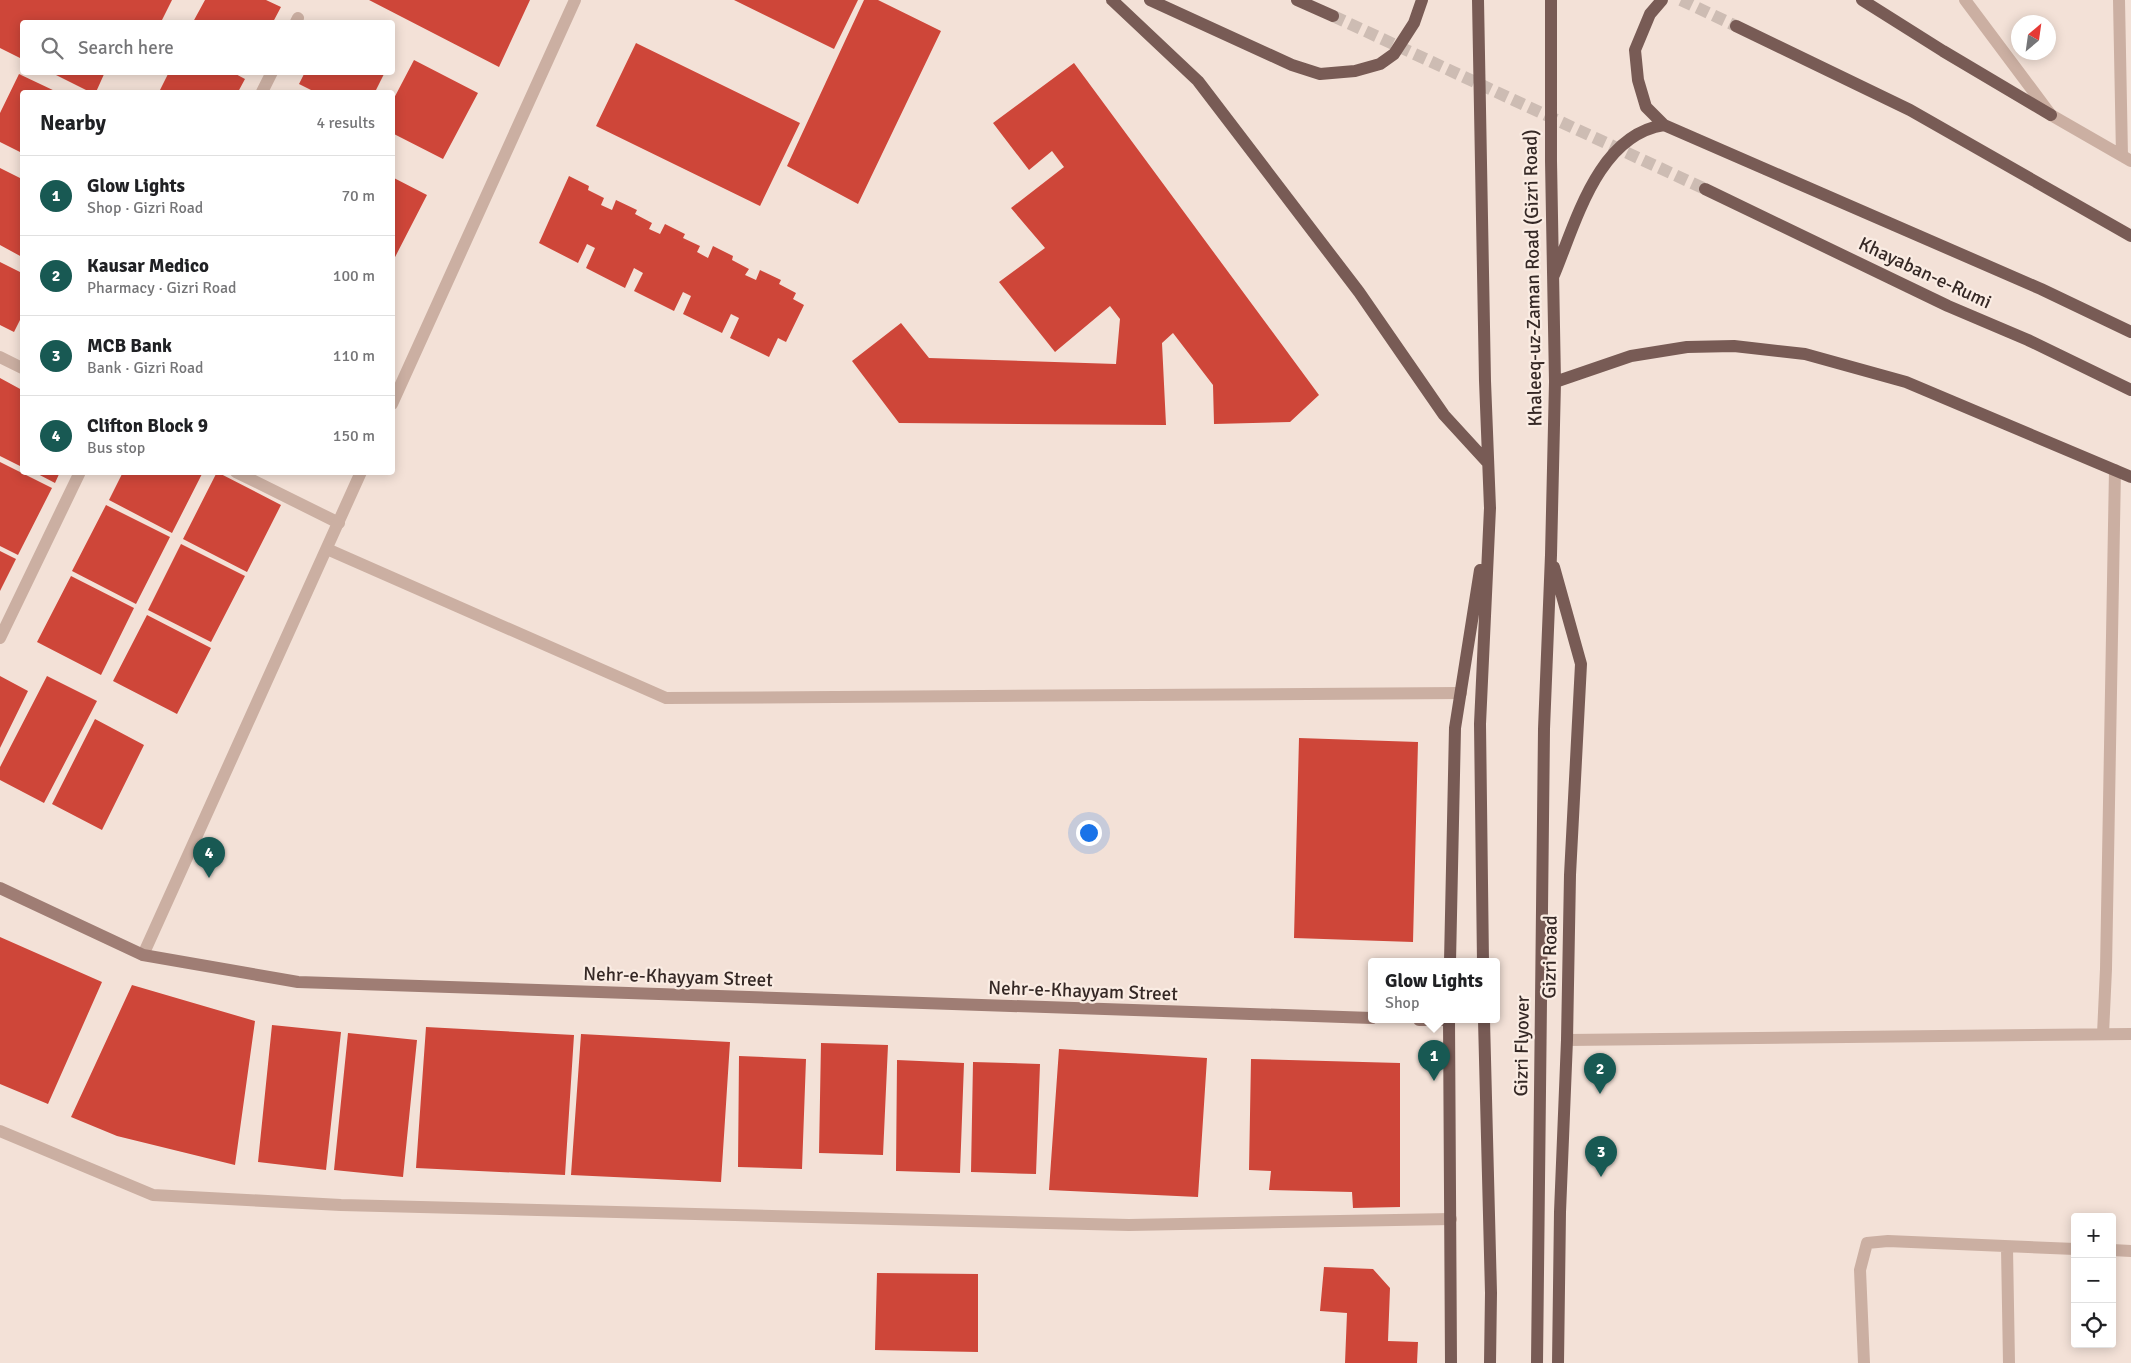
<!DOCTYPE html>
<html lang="en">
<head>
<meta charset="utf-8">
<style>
  :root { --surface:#fff; --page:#f6f6f6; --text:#202124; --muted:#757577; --line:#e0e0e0; --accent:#185953 }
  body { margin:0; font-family:Signika,sans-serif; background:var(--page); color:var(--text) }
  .controls { position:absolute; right:15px; bottom:15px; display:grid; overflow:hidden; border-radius:5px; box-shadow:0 2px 12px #0003 }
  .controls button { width:45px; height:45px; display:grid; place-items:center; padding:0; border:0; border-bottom:1px solid var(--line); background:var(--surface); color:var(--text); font:25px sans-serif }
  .compass { position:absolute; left:2011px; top:15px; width:45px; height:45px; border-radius:50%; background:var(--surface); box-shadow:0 2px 12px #0003; rotate:29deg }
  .you { position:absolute; left:1088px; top:832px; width:18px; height:18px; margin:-12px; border:4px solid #fff; border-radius:50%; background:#1a73e8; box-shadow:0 0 0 8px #1a73e833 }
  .badge { display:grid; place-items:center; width:32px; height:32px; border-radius:50%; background:var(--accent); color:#fff; font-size:16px; font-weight:700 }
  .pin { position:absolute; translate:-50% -41px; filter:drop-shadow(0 1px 2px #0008) }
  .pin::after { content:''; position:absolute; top:26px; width:18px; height:15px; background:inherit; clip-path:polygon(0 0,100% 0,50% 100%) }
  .popup { position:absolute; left:1368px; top:958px; width:132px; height:65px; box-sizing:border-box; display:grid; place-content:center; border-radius:5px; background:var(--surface); filter:drop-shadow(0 1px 4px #0005); font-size:16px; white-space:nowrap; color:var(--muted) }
  .popup b { font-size:19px; color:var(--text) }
  .popup::after { content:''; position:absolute; left:50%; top:100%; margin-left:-10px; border:10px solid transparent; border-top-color:var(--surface) }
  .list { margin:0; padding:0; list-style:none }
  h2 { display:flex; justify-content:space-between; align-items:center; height:65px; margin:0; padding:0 20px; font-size:21px }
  h2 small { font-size:16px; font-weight:400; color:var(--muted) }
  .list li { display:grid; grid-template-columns:32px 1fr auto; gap:15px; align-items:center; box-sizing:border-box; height:80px; padding:0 20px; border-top:1px solid var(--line) }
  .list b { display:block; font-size:19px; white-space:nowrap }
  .list p { margin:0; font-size:16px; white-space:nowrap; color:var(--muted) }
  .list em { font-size:16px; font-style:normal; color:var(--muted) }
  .icon { flex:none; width:28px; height:28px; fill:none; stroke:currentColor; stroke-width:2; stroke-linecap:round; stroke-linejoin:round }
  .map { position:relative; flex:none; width:2131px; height:1363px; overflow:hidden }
  .search { position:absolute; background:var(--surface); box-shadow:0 2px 12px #0003; left:20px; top:20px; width:375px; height:55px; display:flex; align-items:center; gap:12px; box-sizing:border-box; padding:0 18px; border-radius:5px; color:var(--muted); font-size:19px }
  .panel { position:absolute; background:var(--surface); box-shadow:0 2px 12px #0003; left:20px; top:90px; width:375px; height:385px; border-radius:5px }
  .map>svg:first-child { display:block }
</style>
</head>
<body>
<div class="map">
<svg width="2131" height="1363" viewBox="0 0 2131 1363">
  <rect width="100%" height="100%" fill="#f3e1d7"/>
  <path fill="#ce4639" d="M0,0H172L161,22H22V59L0,48Z
    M205,0H266L281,7L273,22H193Z
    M369,0H530L499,67Z
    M734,0H858L834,49Z
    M864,0H878L941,31L858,204L787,166Z
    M636,43L800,123L760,206L596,126Z
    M414,60L478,93L443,159L392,133V102Z
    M1074,63L1319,395L1290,422L1214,424L1213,385L1173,333L1162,343L1166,425L899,423L852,361L901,323L929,358L1116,364L1120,319L1110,306L1055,352L999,282L1045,248L1011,208L1064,167L1052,151L1029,170L993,123Z
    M50,72H105L96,92H90Z
    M169,72H232L245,79L238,92H159Z
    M305,72H385L375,92H315L299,84Z
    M19,74L57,92H22V153L0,142V113Z
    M0,168L22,179V257L0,245Z
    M569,176L589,186L588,190L604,198L601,205L612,210L616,200L637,210L635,214L652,223L649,229L660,234L665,224L685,234L683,238L700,246L697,252L708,258L713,246L733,256L732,260L749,269L745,275L756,280L760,270L781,280L779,284L796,293L793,299L804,305L786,342L778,338L769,357L730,338L739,318L731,314L722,333L683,314L691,296L683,292L674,311L634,291L643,273L634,268L625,288L586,268L595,248L587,244L578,263L539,243Z
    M392,177L427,195L392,263Z
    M0,262L22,273V316L14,332L0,325Z
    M0,378L22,390V467L0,456Z
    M0,462L52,488L18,555L0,546Z
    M34,472H60L55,483Z
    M123,472H203L172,533L109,500Z
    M217,472L281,505L247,572L183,539Z
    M106,505L170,537L136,604L72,571Z
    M181,544L245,576L211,642L148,610Z
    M0,551L16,559L0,591Z
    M71,576L134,608L101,675L37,642Z
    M147,615L211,648L177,714L113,681Z
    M0,676L28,691L0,748Z
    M47,676L97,701L44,803L0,780V767Z
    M95,719L144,745L102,830L52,804Z
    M1299,738L1418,742L1413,942L1294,938Z
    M0,937L102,982L48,1104L0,1084Z
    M132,985L255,1021L235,1165L117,1136L71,1117Z
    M272,1025L341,1032L326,1170L258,1162Z
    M426,1027L574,1035L565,1175L416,1168Z
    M348,1033L417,1040L403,1177L334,1170Z
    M581,1034L730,1042L721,1182L571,1175Z
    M821,1043L888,1045L883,1155L819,1153Z
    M1059,1049L1207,1058L1198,1197L1049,1190Z
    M739,1056L806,1059L802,1169L738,1167Z
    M1251,1059L1400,1063V1207L1353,1208L1352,1192L1269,1190L1271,1171L1249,1170Z
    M897,1060L964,1063L960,1173L896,1171Z
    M973,1062L1040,1064L1036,1174L971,1172Z
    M1324,1267L1373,1269L1390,1288L1388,1341L1418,1342L1417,1363H1345L1347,1313L1320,1311Z
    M877,1273L978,1274V1352L875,1350Z"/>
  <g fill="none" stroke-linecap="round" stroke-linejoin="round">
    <path stroke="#cdbcb3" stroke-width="12" stroke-dasharray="12 6" stroke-linecap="butt" d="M1681,0L1736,26
      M1333,16L1705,189"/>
    <path stroke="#cbafa2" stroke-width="12" d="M296,22L298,18
      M262,92L272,72
      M0,357L22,368
      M236,472L339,523
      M0,638L80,472"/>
    <path stroke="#cbafa2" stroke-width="12" d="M1965,0L2051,115L2131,161
      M2119,0L2122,156
      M392,404L575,0
      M327,549L666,698L1461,693
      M143,955L361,472
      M2103,1034L2106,969L2115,470
      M1567,1040L2131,1034
      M0,1131L153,1195L341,1205L1129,1225L1451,1219
      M2007,1248L2009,1363
      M2112,1250L2131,1251
      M1864,1363L1860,1270L1867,1243L1888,1241L2075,1249"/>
    <path stroke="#9f7d74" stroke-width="12" d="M0,888L143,955L298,982L1372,1018
      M1419,1020H1449"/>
    <path stroke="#785b55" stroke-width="12" d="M1112,0L1198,81L1359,292L1444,415L1488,463
      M1150,0L1292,65L1320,74L1355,71L1380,64L1394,54L1414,23L1422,0
      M1297,0L1333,16
      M1478,0L1485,381L1490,508L1480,724L1483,962
      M1662,0L1650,14L1635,50L1638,80L1646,107L1664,125L2041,289L2131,332
      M1862,0L1943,51L2051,115
      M1736,26L1910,110L2131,236
      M1705,189L1948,306L2028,340L2131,390
      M1554,275C1576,222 1598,135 1664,125
      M1555,382L1631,356L1687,347L1734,346L1805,354L1906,382L2131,477
      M1554,567L1581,664L1570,875L1567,1040L1560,1212L1558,1363
      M1450,962L1455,728L1480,570
      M1449,1020L1451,1363
      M1484,1020L1491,1293L1490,1363
      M1537,1363L1544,729L1551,555L1555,382L1551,161V0"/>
  </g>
  <g text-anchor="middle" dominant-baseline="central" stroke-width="4.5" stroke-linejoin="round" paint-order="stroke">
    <g font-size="19" fill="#352825" stroke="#faece3">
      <text transform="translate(1925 273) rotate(25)">Khayaban-e-Rumi</text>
      <text transform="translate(1533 278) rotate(-91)">Khaleeq-uz-Zaman Road (Gizri Road)</text>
      <text transform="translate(1550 957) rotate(-89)">Gizri Road</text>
      <text transform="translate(678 977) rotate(2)">Nehr-e-Khayyam Street</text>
      <text transform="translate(1083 991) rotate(2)">Nehr-e-Khayyam Street</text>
      <text transform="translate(1522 1046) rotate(-89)">Gizri Flyover</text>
    </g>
  </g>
</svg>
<div class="controls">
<button>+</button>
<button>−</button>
<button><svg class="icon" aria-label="locate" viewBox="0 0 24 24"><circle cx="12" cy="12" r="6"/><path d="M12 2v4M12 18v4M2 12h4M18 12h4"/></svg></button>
</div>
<svg class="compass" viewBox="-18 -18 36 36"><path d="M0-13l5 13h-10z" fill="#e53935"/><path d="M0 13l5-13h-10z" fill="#757577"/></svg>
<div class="you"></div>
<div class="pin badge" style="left:1434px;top:1081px">1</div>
<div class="popup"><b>Glow Lights</b>Shop</div>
<div class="pin badge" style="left:1600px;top:1094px">2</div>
<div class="pin badge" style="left:1601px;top:1177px">3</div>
<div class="pin badge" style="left:209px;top:878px">4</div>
<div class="search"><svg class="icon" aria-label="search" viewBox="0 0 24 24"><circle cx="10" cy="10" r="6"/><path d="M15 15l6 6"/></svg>Search here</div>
<section class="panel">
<h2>Nearby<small>4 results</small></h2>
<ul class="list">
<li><span class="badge">1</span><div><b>Glow Lights</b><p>Shop · Gizri Road</p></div><em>70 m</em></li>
<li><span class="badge">2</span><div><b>Kausar Medico</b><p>Pharmacy · Gizri Road</p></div><em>100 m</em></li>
<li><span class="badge">3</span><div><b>MCB Bank</b><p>Bank · Gizri Road</p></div><em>110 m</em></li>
<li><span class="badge">4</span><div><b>Clifton Block 9</b><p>Bus stop</p></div><em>150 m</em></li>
</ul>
</section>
</div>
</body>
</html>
